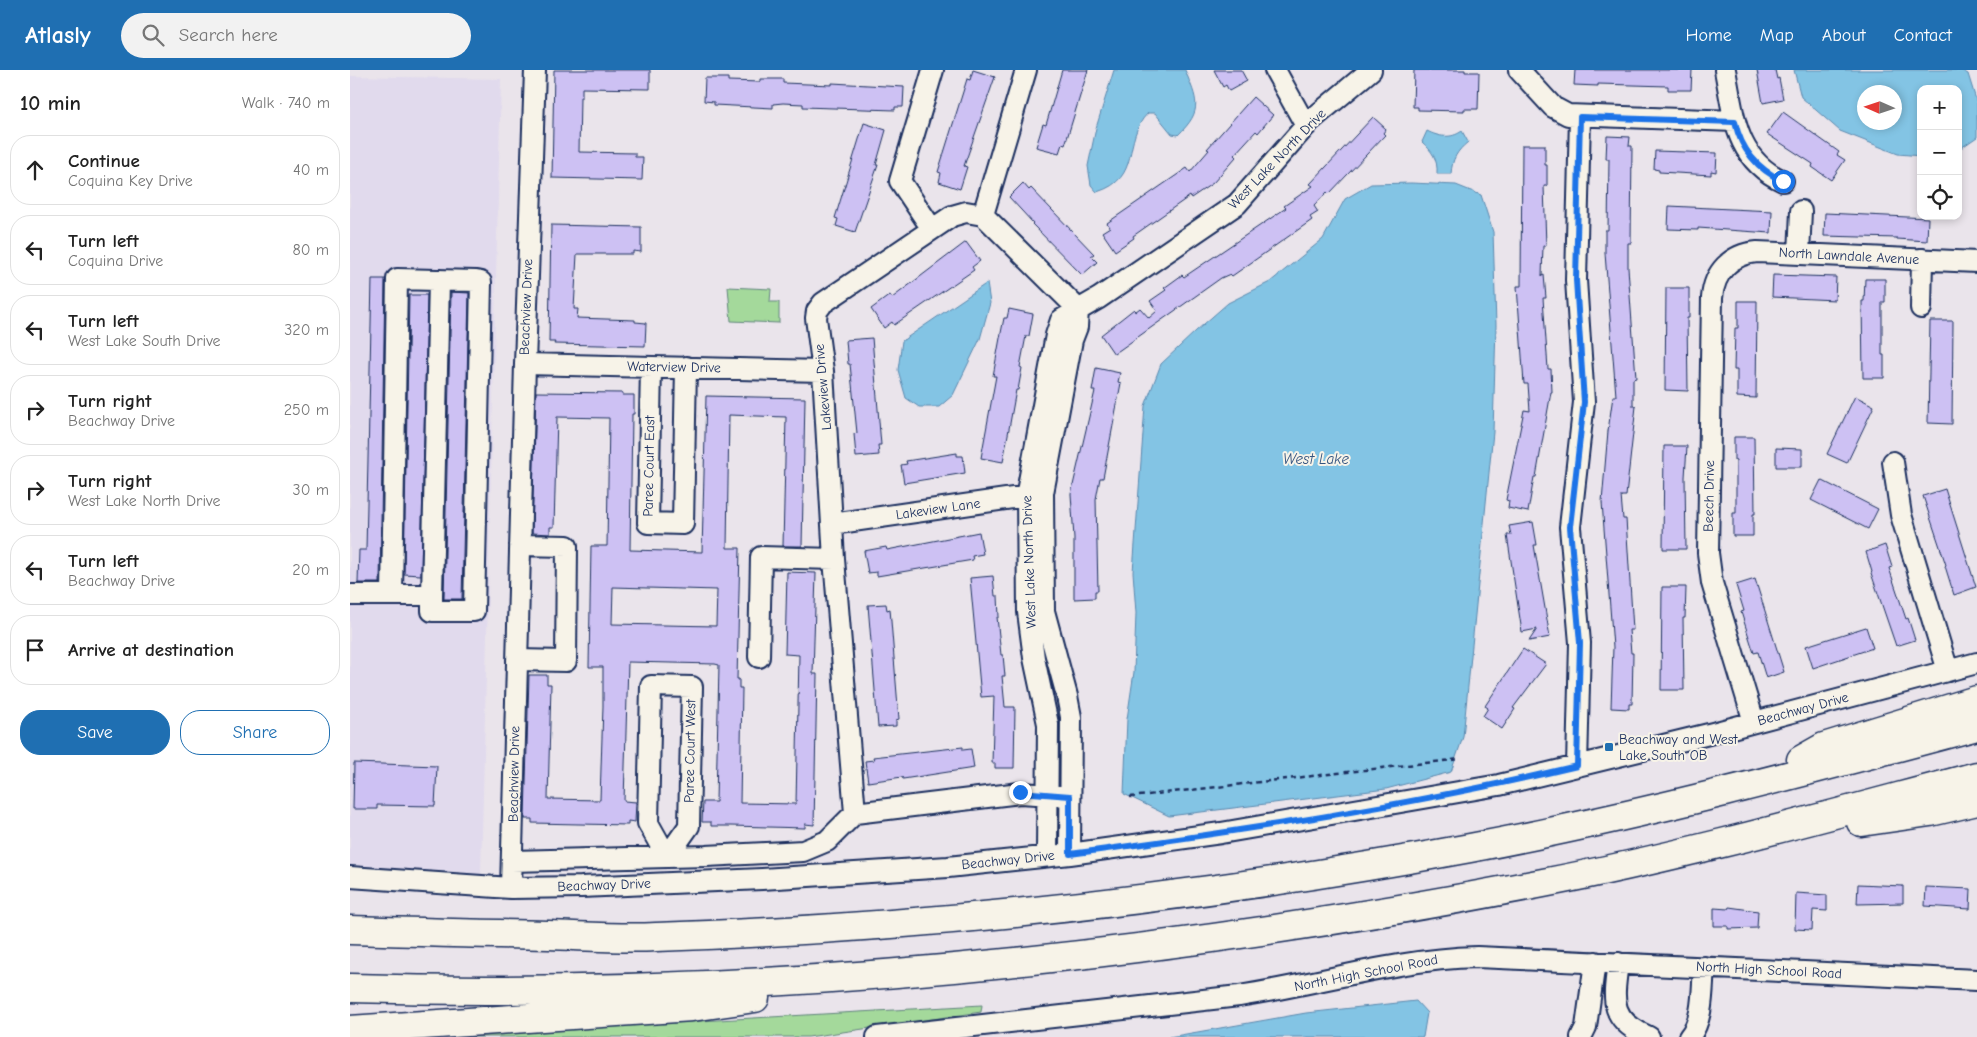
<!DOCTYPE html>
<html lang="en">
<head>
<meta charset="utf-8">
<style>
  :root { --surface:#fff; --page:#f2f2f2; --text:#222; --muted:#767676; --line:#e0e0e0; --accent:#1f6fb2 }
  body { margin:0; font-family:"Comic Neue",sans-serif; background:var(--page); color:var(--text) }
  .controls { position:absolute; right:15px; top:15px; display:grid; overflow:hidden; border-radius:10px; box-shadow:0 2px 8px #0003 }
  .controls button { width:45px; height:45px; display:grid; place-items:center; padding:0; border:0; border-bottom:1px solid var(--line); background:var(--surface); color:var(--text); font:25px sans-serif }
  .compass { position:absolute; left:1507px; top:15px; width:45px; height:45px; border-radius:50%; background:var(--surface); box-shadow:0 2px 8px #0003; rotate:273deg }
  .stop { position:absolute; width:15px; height:15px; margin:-11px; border:4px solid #1a73e8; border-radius:50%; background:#fff }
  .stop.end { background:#1a73e8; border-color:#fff; box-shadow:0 1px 5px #0008 }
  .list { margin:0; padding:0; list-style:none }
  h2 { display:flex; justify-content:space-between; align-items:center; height:65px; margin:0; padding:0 20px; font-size:21px }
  h2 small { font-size:16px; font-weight:400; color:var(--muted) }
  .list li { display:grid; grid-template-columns:32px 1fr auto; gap:15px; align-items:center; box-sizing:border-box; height:70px; margin:0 10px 10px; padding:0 10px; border:1px solid var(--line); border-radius:20px }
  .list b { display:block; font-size:19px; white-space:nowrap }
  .list p { margin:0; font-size:16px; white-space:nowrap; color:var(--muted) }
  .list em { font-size:16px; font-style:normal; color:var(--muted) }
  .actions { display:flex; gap:10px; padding:15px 20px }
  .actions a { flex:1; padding:11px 0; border:1px solid var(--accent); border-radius:20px; text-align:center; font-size:18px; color:var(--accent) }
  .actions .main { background:var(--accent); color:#fff }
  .icon { flex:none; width:28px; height:28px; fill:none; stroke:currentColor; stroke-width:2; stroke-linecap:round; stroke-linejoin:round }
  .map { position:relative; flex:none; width:1627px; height:967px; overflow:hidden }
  header { display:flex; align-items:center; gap:30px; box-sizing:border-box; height:70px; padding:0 25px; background:var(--accent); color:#fff }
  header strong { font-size:24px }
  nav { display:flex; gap:28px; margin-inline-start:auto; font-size:18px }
  .search { width:350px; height:45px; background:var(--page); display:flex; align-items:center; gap:12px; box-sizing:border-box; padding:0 18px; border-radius:28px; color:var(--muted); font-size:19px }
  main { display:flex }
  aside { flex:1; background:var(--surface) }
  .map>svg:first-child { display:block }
</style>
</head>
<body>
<header>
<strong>Atlasly</strong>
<div class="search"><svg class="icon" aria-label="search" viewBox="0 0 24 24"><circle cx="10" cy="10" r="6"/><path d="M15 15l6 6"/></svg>Search here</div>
<nav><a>Home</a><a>Map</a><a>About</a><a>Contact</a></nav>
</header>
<main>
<aside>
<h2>10 min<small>Walk · 740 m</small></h2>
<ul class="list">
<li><svg class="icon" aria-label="ahead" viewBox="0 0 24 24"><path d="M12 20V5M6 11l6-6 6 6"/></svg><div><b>Continue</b><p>Coquina Key Drive</p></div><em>40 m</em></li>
<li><svg class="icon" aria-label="left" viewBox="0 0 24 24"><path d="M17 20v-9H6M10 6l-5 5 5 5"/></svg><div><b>Turn left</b><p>Coquina Drive</p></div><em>80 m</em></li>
<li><svg class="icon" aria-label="left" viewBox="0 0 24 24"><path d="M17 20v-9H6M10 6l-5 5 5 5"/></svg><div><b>Turn left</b><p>West Lake South Drive</p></div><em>320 m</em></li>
<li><svg class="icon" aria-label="right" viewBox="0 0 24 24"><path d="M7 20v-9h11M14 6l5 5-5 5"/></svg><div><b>Turn right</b><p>Beachway Drive</p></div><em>250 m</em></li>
<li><svg class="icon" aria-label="right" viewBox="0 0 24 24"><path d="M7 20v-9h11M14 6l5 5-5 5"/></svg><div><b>Turn right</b><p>West Lake North Drive</p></div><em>30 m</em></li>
<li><svg class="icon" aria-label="left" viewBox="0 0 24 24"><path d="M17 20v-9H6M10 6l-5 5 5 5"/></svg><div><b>Turn left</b><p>Beachway Drive</p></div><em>20 m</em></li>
<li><svg class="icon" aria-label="arrive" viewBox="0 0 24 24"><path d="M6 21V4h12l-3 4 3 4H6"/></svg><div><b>Arrive at destination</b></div></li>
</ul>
<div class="actions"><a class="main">Save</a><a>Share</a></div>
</aside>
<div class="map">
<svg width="1627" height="967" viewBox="0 0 1627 967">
  <rect width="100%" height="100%" fill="#eae4eb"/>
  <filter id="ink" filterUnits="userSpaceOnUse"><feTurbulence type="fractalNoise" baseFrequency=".02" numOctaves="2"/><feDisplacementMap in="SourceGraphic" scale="10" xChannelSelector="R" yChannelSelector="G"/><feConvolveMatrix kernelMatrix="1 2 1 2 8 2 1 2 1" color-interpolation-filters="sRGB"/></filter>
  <g filter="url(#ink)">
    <path fill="#e1daed" d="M0,6L151,9L131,804L0,795Z"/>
    <path fill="#a4d99b" stroke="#60847c" d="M378,217L421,219L420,232H429V253L381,251Z
      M632,935L631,942L458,967H69Z"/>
    <path fill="#83c4e4" stroke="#5988ae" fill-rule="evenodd" d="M764,0H835C847,30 854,40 828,65L822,64L805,43H798C771,70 793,108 747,122L741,115L738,96L746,58Z
      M1444,0H1611L1618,4L1627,33V67L1608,80V19H1571V86L1548,84L1490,61L1451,27ZM1544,22V52H1514V22Z
      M1077,61C1089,67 1101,69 1112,61L1118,72C1107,81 1102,89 1101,104H1087C1088,89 1082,81 1072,72Z
      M1061,113L1106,115L1131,125L1143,162L1146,255L1143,362L1113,667L1101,702L1036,719L819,746L774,724L777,649L784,602L786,543L783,502L795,336L811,294L846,261L878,233L920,212L973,169L995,129L1021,114Z
      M637,213L640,233L630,269L603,325L589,337H569L556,328L548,300L552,271Z
      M1066,931L1077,943L1073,967H819L956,943Z"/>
    <path fill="#cdc1f3" stroke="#1b2f5e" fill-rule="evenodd" d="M204,0H300V19L232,18V27H230L229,82L285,83V87H293L292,110L202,108Z
      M623,0L645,7L614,96L617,97L610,119L589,112L591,103L588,102L617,9L620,10Z
      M712,0H738L715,75L712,74L709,83L686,77L693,54L696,55Z
      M864,0H891L897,11L879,21L876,15L873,17Z
      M1064,0H1115V2H1129L1128,39H1114V41L1068,40V37H1063Z
      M1225,0H1342L1341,20H1318V16L1248,14V16L1224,15Z
      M1407,0H1425L1427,9L1429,8L1433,29L1413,33Z
      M355,8H378V11L410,12V9H433V13L482,15V13L554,17L553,37H545V40L453,37V34L433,33L423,34V38L364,35V32L354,31Z
      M903,27L923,45L908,63L906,61L884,85L886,87L863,113L841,128L840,126L783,166L784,168L765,181L752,162L760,157L757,153L837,98L840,102L859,80L857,79Z
      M1433,42L1489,82L1487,85L1495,90L1481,110L1462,97L1463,94L1417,64Z
      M1023,47L1036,59L1033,63L1035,65L979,124L977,122L964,136L968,142L960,147L962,150L882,206L880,204L871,208L764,284L751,265L784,239L785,242L790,238L799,248L807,241L800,231L816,220L814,218L832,205L834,207L936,138L934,136L963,116L960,114Z
      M514,53L536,60L526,95H528L505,162L486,156L488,149L485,148Z
      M1257,66L1280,67L1279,76H1282L1281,173H1278V198L1286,308L1283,309V336H1286L1276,426H1271L1273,449H1276L1283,560H1279L1281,583H1283L1282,634H1279V639L1261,638L1263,577L1252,432L1258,361L1263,326H1266L1255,183V160H1258L1259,89H1256Z
      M1172,75H1195V95H1197V116H1194L1196,176H1193L1192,206L1194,205L1196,228H1193L1198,299H1201L1202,322H1201L1186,407H1184L1178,442L1158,438L1159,431L1156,430L1174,340L1180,341L1178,314H1174L1167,216H1171Z
      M1305,81L1367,83L1366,102L1361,101V105L1309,102V100L1304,99Z
      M673,113L679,120L681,118L744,184L741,186L747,192L732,205L682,154L683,153L659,127Z
      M1319,136L1422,141L1421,163L1348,158V160L1318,159Z
      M1475,143L1578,148L1577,171L1547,169V168L1474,166Z
      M201,155L291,157V182L283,181V184H227L224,239H228L227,248L285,250V252L296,253L295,276L204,274L205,272H199Z
      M616,172L630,191L622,197L624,200L544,255L542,252L534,258L521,239L540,225L542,228Z
      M1423,205L1486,207L1485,230L1422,227Z
      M22,209H35L30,513H8L9,480H16Z
      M1515,209H1535V232H1532V285H1534V308H1513L1512,231H1514Z
      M1316,218H1339V248H1337L1338,321L1315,320Z
      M101,222L119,223L112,529H94Z
      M59,225H77L71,505L54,504Z
      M1388,231H1407L1406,328L1387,327V300H1384L1385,258H1388Z
      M659,239L683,244L679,266H676L670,297L672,298L668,320H666L653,392L631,388L646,306H643L650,268L654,248H657Z
      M1580,251H1603L1602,354L1578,353Z
      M522,268L531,375H528L529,385L506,387L504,364L507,363L500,294H498L496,270Z
      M746,298L770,303L768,312L771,313L753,408H750L746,429L748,521H745V528L724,529V468L721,424L745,321H742Z
      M186,322L273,323V325H284V344H282L280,480L352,482L356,326L455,328L452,476H433L436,347L379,345L377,478H390L387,609H389V618H392L390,733L446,734L449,585L435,584L437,502L466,503L463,604H467L464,755L455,754V758L381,756H361V752H352L353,732H366L369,595L365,594L278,592L274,731L286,732L285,752L278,751V755L182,753V749H175L179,605H197V614H201L198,729L250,730L253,636V597H239L241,476H257L259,348L207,347L204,457H200V464L182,463ZM263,517L367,520L366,556L262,554Z
      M1505,326L1524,336L1497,393L1477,384Z
      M1384,367H1404L1405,444H1403V466H1383V443H1386V390H1384Z
      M1314,376H1337L1335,407L1336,479H1313Z
      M1426,378L1452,379V397H1426Z
      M607,383V386H613L615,403L554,413L551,395L557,394L556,391Z
      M1471,410L1528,439L1518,459L1461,430Z
      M1595,419L1626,517L1604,525L1595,496L1596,495L1573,426Z
      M1183,452L1187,475H1184L1200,567L1179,571L1187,559L1172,562L1157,465H1161L1159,456Z
      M629,462L633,484L622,486L623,490L527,506V502L518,503L514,481L536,477L537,480Z
      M1535,475L1542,497L1539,498L1556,549L1558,548L1565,570L1546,576L1521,503L1522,502L1516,482Z
      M643,506L645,526H648L649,547H647L651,585H653L655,606H652L655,637H665L664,698H645V693H642L644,626L631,627L620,508Z
      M1405,509L1434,602L1416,608L1408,582L1404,583L1391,542L1394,541L1386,515Z
      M1312,517H1336L1335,548H1333L1334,620H1311Z
      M536,534L537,540L540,539L549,649L546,650V656L528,657L518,535Z
      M1516,557L1523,578L1463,598L1456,576Z
      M1173,579L1196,594L1163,638L1165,639L1152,659L1133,646L1138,638L1135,636Z
      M613,677V680L621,679L624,698L553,709L552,707L518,712L515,691L524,690L523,687Z
      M4,693L87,696L85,736L27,735V739H3Z
      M1508,814L1553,816V833L1507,834Z
      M1576,817L1621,819L1620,839L1575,836Z
      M1446,823L1477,825V841L1463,840L1462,860L1445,859Z
      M1379,837L1408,841L1407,858L1378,859V856H1364V838L1378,839Z"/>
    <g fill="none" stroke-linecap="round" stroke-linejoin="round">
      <defs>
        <path id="minor" d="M925,0L956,56
          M1169,0L1203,37L1218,45L1385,51
          M1375,0C1384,46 1385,89 1433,111
          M633,145L676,0
          M582,159L550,111L583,0
          M1449,184L1451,141
          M1571,238L1572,189
          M175,294L473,301
          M301,297L298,453L333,454L336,297
          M1543,392L1551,445L1598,601
          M482,454L690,424
          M0,525H82V541H124L131,212L126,211L47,209L42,525
          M82,525L89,210
          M409,587L411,487L484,489
          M167,590L216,591L217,476L170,475
          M301,616L342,617L339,756L317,787L298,753Z
          M1404,652L1362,513L1358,483L1362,228C1364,202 1381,184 1407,182L1627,192
          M1227,696L1230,573L1220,457L1234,332L1226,210L1230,47
          M505,743L484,489L473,301L466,248L467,241L473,233L602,146L616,142L633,145L728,239
          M720,784L721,647L717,626L694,541L693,423L722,270L727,257L728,239
          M697,786L698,654L684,588L678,542L677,422L706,265L711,250L749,228L887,134L960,51L1021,0
          M162,791L356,786L453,781L477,771L505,743L670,723L720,726
          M0,807L161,818L231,817L412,809L598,797L720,784L871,763L1149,715L1363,663L1627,593
          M161,818L175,294L185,0
          M1268,893C1263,931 1259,950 1299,967
          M527,967L889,926C968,914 1046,889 1127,887L1627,910
          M1231,967L1236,957L1245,892
          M1339,967C1354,950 1352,918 1354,897"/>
        <path id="highway" d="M1451,690L1474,677L1627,630
          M1511,752L1580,742L1627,731
          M0,860C66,862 132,864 199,865C234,866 271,869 306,867C579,858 851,828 1120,778C1291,746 1459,701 1627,656
          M0,918C400,930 800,889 1193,813C1339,785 1483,744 1627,706
          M0,960L342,937L405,928"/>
      </defs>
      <use href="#minor" stroke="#1b2f5e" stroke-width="24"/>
      <use href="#highway" stroke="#1b2f5e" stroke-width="31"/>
      <path stroke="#1b2f5e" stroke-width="2.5" stroke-dasharray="5 4" stroke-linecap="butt" d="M780,727L1110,689"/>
      <use href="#minor" stroke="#f7f3e8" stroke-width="20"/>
      <use href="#highway" stroke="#f7f3e8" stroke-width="28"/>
    </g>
  </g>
  <g fill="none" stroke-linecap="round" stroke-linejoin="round" filter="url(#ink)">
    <path stroke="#1a73e8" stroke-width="6" d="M670,722L720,726V784C890,761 1060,736 1227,696L1230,573L1220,457L1234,332L1226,210L1230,47L1385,52C1391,79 1407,99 1433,111"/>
  </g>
  <rect fill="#1f6fb2" stroke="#f7f3e8" stroke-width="2" x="1254" y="672" width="10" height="10" rx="2.5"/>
  <g text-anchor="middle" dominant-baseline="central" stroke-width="4" stroke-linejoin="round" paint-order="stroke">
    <g font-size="14" fill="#1b2f5e" stroke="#f7f3e8">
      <text transform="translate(927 89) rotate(-46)">West Lake North Drive</text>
      <text transform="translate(1499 186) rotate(3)">North Lawndale Avenue</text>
      <text transform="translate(176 237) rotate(-88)">Beachview Drive</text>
      <text transform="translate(324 297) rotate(1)">Waterview Drive</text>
      <text transform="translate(473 317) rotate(-95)">Lakeview Drive</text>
      <text transform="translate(299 396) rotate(-89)">Paree Court East</text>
      <text transform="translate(1359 426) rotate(-89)">Beech Drive</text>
      <text transform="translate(588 439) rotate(-8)">Lakeview Lane</text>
      <text transform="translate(679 492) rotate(-92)">West Lake North Drive</text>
      <text transform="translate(1453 639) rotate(-15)">Beachway Drive</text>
      <text transform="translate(340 681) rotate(-89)">Paree Court West</text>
      <text transform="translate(164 704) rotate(-89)">Beachview Drive</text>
      <text transform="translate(658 790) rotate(-6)">Beachway Drive</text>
      <text transform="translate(254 815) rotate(-2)">Beachway Drive</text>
      <text transform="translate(1419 900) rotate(3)">North High School Road</text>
      <text transform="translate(1016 903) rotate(-11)">North High School Road</text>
    </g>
    <g font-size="14" fill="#1b2f5e" stroke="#f7f3e8" text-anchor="start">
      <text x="1269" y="669">Beachway and West<tspan x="1269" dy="16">Lake South OB</tspan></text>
    </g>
    <g font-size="15" font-style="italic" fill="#355480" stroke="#f7f3e8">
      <text x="966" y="389">West Lake</text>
    </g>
  </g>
</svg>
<div class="controls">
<button>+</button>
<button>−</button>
<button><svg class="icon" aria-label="locate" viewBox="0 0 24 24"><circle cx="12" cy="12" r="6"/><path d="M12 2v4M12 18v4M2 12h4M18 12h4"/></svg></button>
</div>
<svg class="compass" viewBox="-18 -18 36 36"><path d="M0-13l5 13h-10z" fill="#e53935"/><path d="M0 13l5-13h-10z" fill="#767676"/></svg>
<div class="stop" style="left:1433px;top:111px"></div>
<div class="stop end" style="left:670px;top:722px"></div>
</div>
</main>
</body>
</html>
